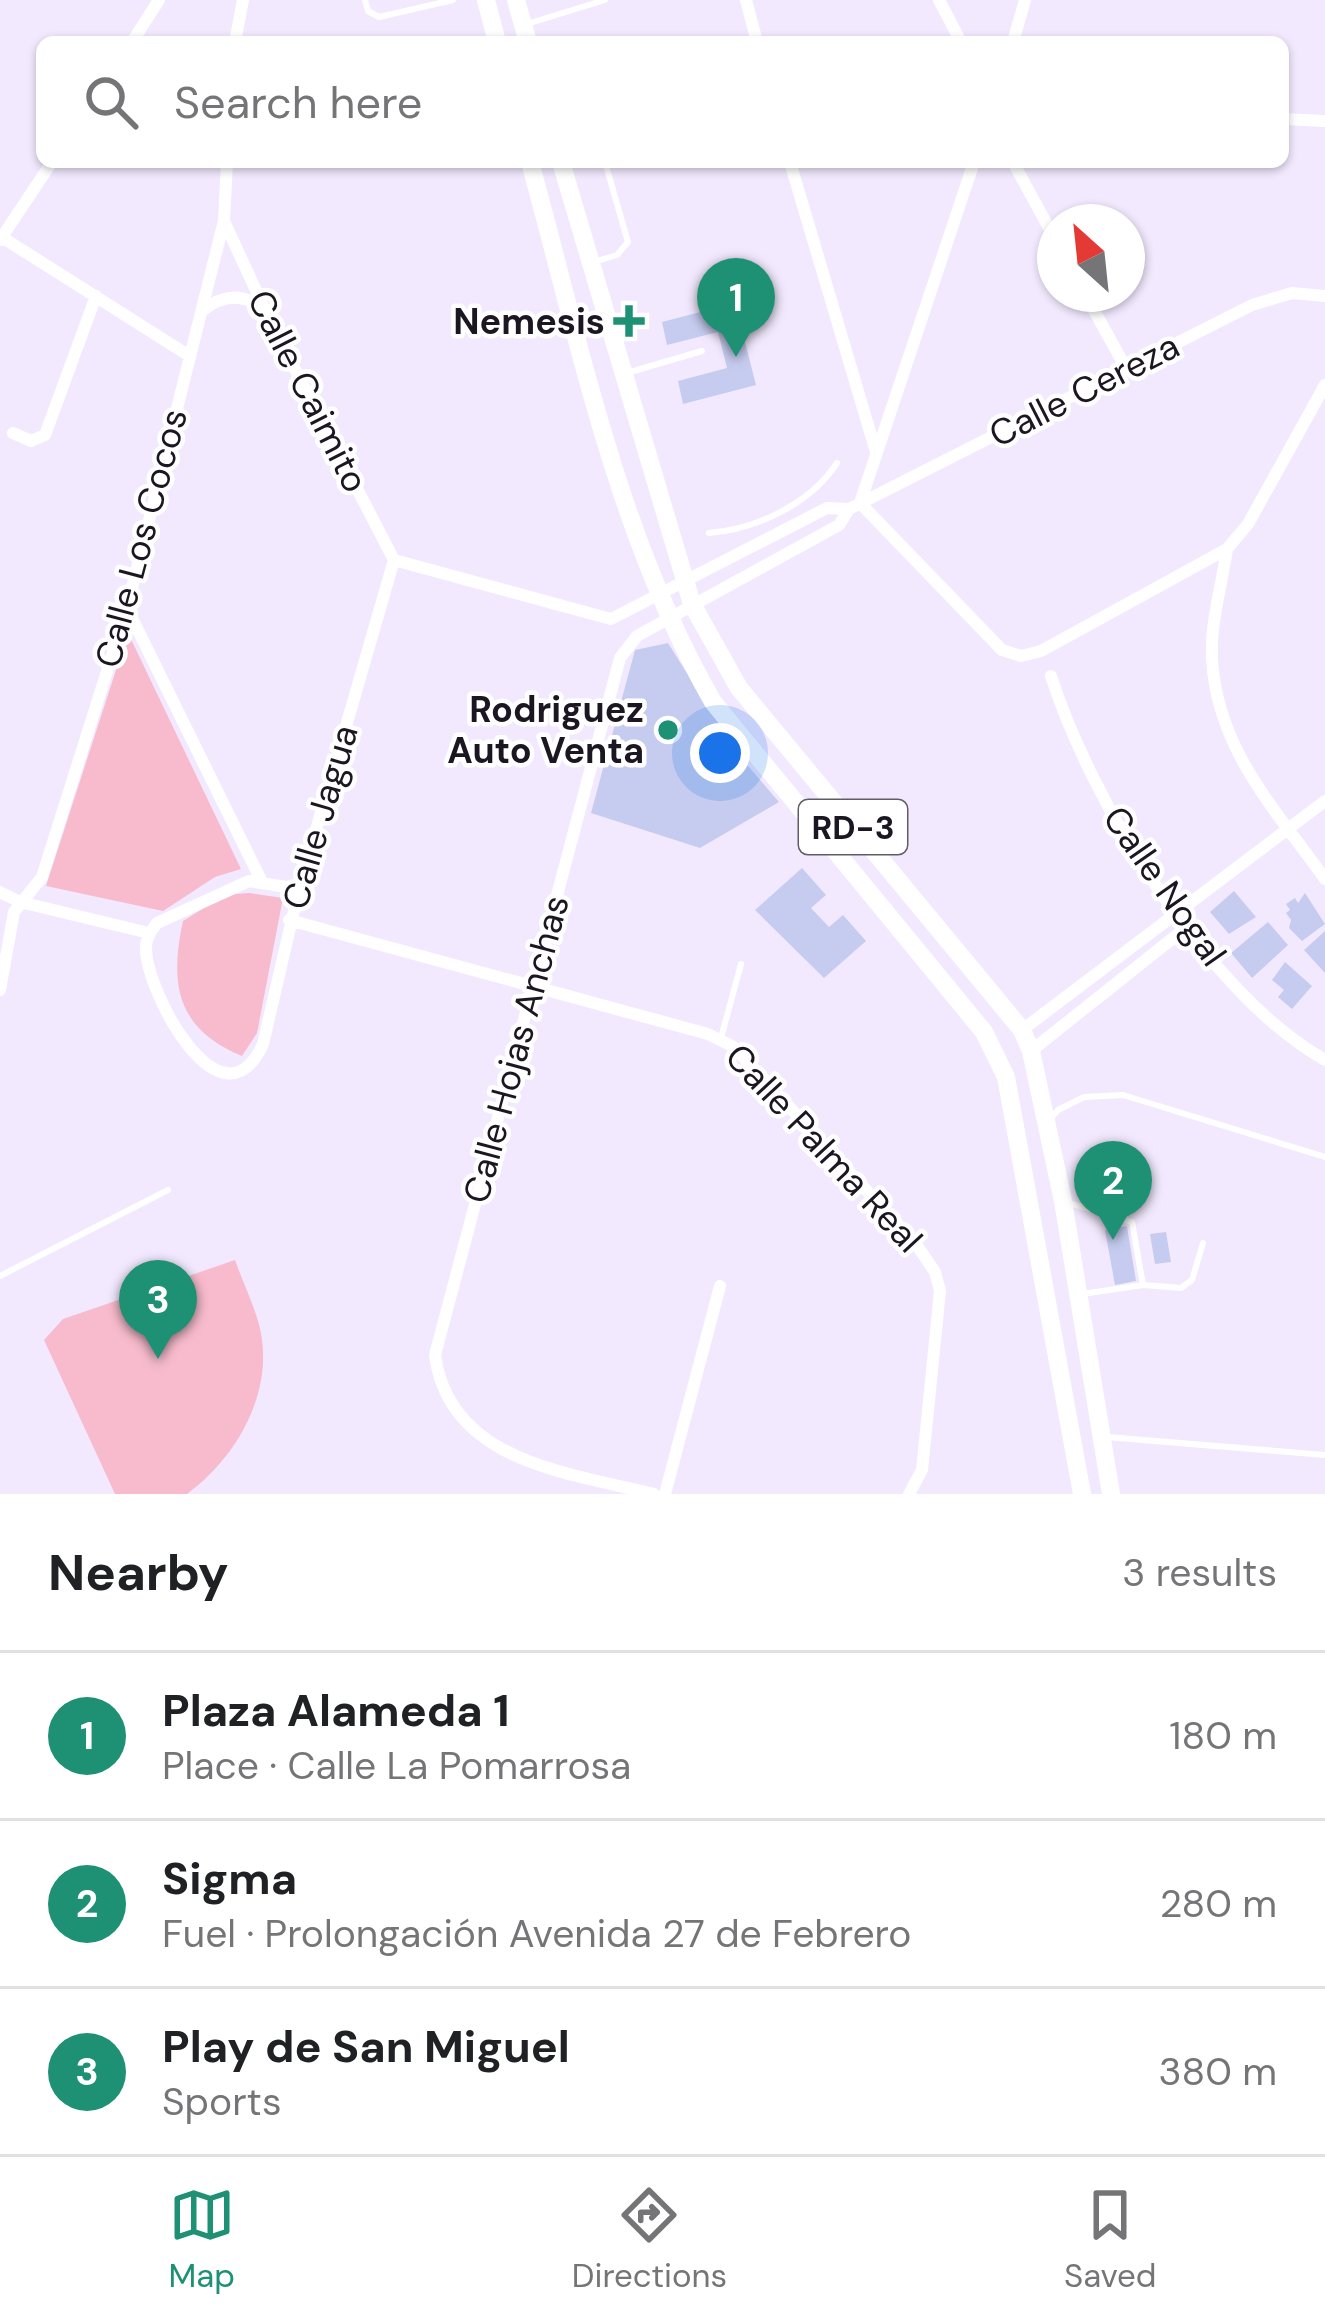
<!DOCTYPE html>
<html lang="en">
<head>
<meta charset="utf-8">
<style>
  :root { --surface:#fff; --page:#f6f6f6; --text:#202124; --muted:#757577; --line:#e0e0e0; --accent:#1e9174 }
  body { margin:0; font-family:"DM Sans",sans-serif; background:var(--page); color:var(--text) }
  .compass { position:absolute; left:1037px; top:204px; width:108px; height:108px; border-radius:50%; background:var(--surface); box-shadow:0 3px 9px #0004; rotate:333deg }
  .you { position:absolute; left:720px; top:753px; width:42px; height:42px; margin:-30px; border:9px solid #fff; border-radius:50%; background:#1a73e8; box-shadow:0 0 0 18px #1a73e833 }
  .badge { display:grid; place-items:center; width:78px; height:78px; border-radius:50%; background:var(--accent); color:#fff; font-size:39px; font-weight:700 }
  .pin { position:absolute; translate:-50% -99px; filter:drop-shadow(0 3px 6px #0008) }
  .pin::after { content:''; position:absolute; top:63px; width:42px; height:36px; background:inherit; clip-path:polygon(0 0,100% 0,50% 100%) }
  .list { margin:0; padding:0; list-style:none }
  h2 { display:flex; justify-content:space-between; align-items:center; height:156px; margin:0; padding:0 48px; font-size:51px }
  h2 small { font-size:39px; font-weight:400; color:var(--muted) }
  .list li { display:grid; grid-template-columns:78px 1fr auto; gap:36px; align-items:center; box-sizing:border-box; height:168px; padding:0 48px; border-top:3px solid var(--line) }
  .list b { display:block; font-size:45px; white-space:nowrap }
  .list p { margin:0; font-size:39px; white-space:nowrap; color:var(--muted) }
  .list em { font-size:39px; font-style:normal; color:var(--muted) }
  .icon { flex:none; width:66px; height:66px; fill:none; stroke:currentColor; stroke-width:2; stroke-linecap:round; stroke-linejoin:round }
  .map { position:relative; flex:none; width:1325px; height:1494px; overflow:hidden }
  .search { position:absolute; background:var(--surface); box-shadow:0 3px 9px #0004; left:36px; right:36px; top:36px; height:132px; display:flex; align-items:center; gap:30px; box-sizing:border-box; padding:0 42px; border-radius:18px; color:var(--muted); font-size:45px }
  .sheet { height:660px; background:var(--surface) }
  nav { display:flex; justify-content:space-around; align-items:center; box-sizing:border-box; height:168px; border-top:3px solid var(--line); background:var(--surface); font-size:33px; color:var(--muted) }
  nav a { display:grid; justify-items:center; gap:6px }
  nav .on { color:var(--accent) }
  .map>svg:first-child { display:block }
</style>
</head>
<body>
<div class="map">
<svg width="1325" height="1494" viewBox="0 0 1325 1494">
  <rect width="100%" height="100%" fill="#f2e9fe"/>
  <path fill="#f7bbcd" d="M128,633L241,869L215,877L163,911L46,886Z
    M249,893L283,898L257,1033L242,1056C177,1029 169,985 183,921L225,895Z
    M235,1260C244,1286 259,1314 262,1340C270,1399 234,1460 187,1494H115L44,1340L63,1319Z"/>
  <path fill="#c6ccef" d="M735,303L756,385L683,404L678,381L727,368L718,332L667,345L662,322Z
    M668,643L737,753L779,802L700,848L591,813L635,650Z
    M802,868L826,895L811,908L829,927L843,915L866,941L824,978L755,910Z
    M1234,891L1256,917L1229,934L1210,912Z
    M1305,893L1325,924L1302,941L1289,928L1291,920L1286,913L1290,910L1286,904L1295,898L1298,903Z
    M1268,922L1288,945L1252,978L1231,953Z
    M1325,931V973L1304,950Z
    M1285,962L1312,986L1292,1009L1278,997L1284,990L1272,980Z
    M1127,1226L1136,1281L1115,1285L1105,1230Z
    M1166,1232L1171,1262L1155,1264L1150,1234Z"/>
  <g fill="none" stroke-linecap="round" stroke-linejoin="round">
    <path stroke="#fff" stroke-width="6" d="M365,0L368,11L379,17L453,0
      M527,24L605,0
      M594,262L617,255L628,242L605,162
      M627,373L702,351
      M709,533C757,529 810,504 837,463
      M721,1038L741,964
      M1052,1117L1058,1110L1084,1097L1123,1095L1325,1157
      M1066,1202L1132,1222L1143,1285
      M0,1276L168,1190
      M1082,1294L1143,1285L1181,1288L1192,1280L1203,1243
      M1107,1437L1325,1455"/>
    <path stroke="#fff" stroke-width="12" d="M746,0L757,42
      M939,0L961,42
      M132,42L159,0
      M235,42L243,0
      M1013,42L1025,0
      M1283,119L1325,121
      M790,162L876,452
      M974,162L860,503L1002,650L1021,656L1041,651L1227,549L1248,524L1325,385
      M1013,162L1055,239
      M224,221L272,325L394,560
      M0,236L188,355
      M0,240L52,162
      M1085,294L1126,368
      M202,311C222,294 243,293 264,309
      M13,433L31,441L45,435L96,296
      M1227,549C1222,584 1210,624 1212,659C1217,749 1275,809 1325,879
      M394,560L611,619L827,508L849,509L1252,305L1292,293L1325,296
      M127,608L261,880
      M1051,676C1092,803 1207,993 1325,1060
      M299,889L249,881L157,923C151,931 146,937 146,948C146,993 222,1134 263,1044L299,889L394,560
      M0,892L20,902L149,933
      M289,920L708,1034L734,1047L916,1244L935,1272L940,1291L922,1470L909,1494
      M0,990L14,912L42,877L127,608L224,221L227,162
      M1022,1030L1325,801
      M1031,1051L1187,927
      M654,1494C569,1473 449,1462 435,1355L620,658L637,636L839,525L849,509
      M665,1494L720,1286"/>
    <path stroke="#fff" stroke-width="18" d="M486,0L497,42
      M516,0L528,42
      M530,162C580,344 618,537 713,702L984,1032L1006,1077L1082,1494
      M561,162L692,604L739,688L1022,1030L1031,1051L1063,1201L1111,1494"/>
  </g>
  <g fill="#1e9174" stroke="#fff" stroke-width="4.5">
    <path d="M623 303h12v12h12v12h-12v12h-12v-12h-12v-12h12z"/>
    <circle cx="668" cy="730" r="12"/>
  </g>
  <g text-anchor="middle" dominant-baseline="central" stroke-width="9" stroke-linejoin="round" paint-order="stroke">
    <rect fill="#fff" stroke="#5f5c64" stroke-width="3" x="799" y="800" width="108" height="54" rx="9"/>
    <g font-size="33" font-weight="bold" fill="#1b1622">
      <text x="853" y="827">RD-3</text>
    </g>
    <g font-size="36" font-weight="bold" fill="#1b1622" stroke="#fff" text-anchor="end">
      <text x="605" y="321">Nemesis</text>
      <text x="644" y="709">Rodriguez<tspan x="644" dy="41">Auto Venta</tspan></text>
    </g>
    <g font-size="36" fill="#1b1622" stroke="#fff">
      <text transform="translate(1084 390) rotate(-27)">Calle Cereza</text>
      <text transform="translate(308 391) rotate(63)">Calle Caimito</text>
      <text transform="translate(141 538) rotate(-75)">Calle Los Cocos</text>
      <text transform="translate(320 817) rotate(-74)">Calle Jagua</text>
      <text transform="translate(1165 886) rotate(55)">Calle Nogal</text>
      <text transform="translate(516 1049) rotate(-75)">Calle Hojas Anchas</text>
      <text transform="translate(824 1148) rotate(47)">Calle Palma Real</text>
    </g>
  </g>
</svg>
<svg class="compass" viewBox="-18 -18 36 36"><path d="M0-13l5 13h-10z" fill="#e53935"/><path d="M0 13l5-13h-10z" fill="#757577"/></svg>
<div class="you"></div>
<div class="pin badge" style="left:736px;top:357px">1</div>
<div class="pin badge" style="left:1113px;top:1240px">2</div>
<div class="pin badge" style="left:158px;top:1359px">3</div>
<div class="search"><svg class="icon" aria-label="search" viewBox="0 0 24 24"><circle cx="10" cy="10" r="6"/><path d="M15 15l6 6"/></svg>Search here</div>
</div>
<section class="sheet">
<h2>Nearby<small>3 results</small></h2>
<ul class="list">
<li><span class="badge">1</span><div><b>Plaza Alameda 1</b><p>Place · Calle La Pomarrosa</p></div><em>180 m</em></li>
<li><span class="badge">2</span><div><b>Sigma</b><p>Fuel · Prolongación Avenida 27 de Febrero</p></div><em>280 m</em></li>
<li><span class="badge">3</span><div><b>Play de San Miguel</b><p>Sports</p></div><em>380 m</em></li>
</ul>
</section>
<nav>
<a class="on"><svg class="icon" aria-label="map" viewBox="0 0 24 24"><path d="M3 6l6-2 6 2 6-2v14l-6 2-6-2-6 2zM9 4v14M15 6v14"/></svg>Map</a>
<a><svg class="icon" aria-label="directions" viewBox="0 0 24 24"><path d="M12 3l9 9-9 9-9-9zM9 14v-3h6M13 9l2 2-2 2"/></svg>Directions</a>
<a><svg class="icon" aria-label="saved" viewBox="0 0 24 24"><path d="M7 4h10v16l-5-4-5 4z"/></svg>Saved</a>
</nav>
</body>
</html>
